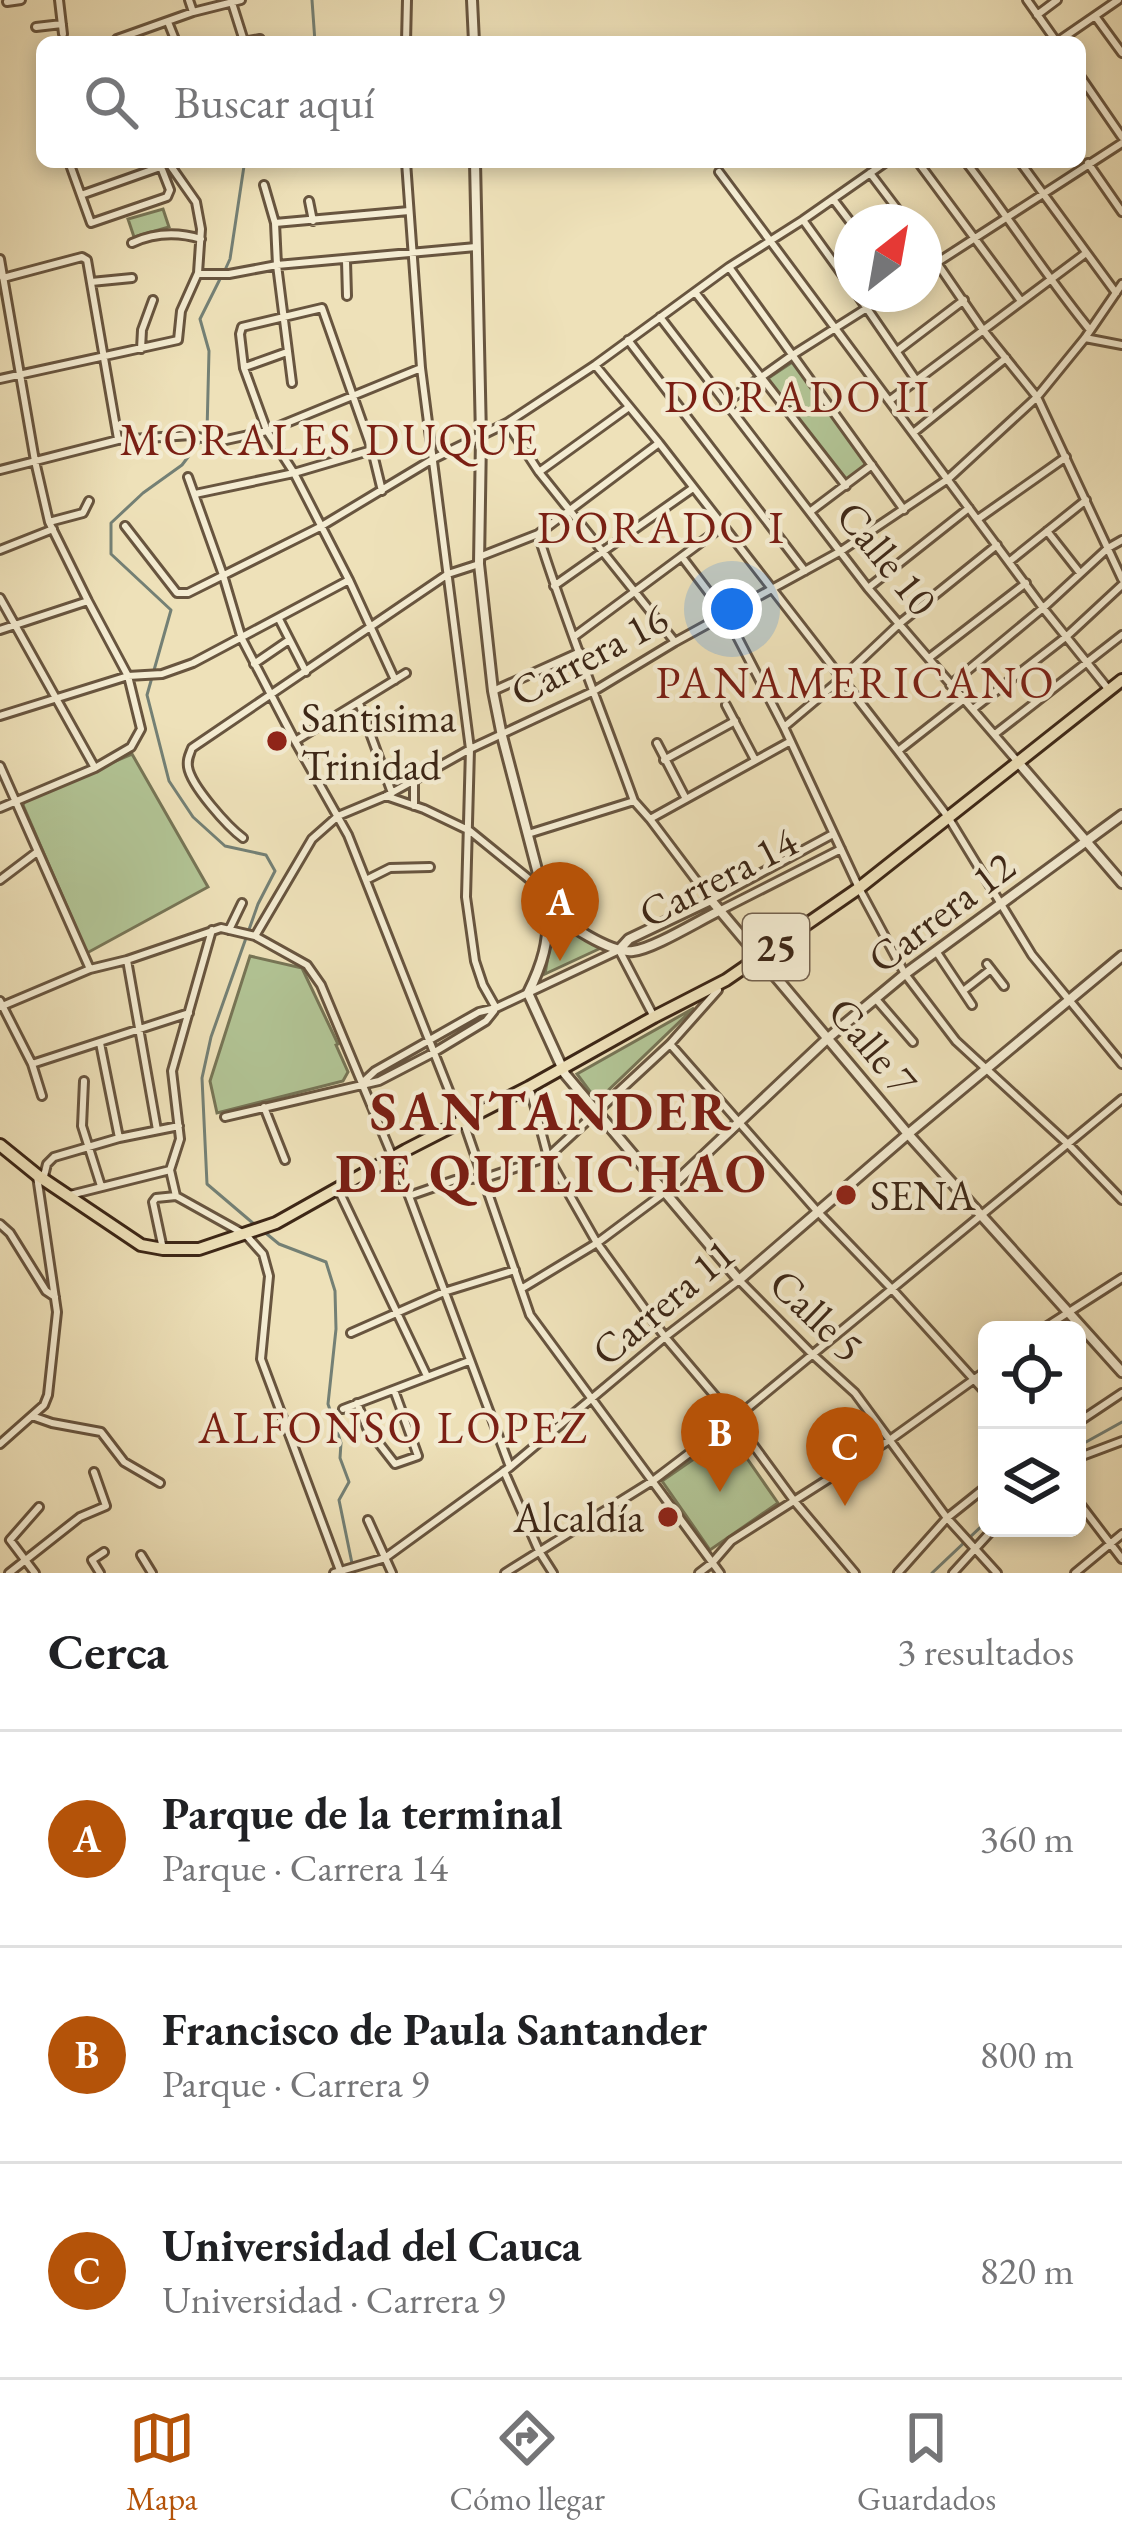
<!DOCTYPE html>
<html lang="es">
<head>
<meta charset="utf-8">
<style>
  :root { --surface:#fff; --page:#f6f6f6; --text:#202124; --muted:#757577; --line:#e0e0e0; --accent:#b45309 }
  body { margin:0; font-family:"EB Garamond",serif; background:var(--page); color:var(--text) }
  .controls { position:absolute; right:36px; bottom:36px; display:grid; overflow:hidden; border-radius:18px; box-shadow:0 6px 18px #0003 }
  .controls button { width:108px; height:108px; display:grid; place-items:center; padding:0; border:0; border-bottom:3px solid var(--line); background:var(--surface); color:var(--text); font:60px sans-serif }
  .compass { position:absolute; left:834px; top:204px; width:108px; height:108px; border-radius:50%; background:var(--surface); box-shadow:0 6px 18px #0003; rotate:31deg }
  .you { position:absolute; left:732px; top:609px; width:42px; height:42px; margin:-30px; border:9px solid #fff; border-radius:50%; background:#1a73e8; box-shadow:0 0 0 18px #1a73e833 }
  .badge { display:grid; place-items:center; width:78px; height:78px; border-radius:50%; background:var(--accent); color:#fff; font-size:39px; font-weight:700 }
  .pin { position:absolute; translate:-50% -99px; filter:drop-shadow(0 3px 6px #0008) }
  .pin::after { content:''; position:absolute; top:63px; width:42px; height:36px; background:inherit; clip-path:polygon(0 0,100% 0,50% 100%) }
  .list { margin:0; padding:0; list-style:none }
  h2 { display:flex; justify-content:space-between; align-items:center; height:156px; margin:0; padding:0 48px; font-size:51px }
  h2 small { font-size:39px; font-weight:400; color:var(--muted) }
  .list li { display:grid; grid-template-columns:78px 1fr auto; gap:36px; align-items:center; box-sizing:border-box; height:216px; padding:0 48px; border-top:3px solid var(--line) }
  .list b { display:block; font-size:45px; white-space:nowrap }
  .list p { margin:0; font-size:39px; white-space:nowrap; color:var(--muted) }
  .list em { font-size:39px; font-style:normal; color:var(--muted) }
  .icon { flex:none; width:66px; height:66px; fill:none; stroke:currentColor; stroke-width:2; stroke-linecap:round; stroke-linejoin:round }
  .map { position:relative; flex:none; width:1122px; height:1573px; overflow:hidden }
  .search { position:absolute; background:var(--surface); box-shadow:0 6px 18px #0003; left:36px; right:36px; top:36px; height:132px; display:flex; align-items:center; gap:30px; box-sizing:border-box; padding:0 42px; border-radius:18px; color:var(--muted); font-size:45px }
  .sheet { height:804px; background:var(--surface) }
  nav { display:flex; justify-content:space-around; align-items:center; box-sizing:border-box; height:168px; border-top:3px solid var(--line); background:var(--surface); font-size:33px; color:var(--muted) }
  nav a { display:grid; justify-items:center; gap:6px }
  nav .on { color:var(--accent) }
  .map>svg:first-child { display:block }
</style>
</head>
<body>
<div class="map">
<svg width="1122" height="1573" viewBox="0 0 1122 1573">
  <rect width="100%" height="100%" fill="#eee1b9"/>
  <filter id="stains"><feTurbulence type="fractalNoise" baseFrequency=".00167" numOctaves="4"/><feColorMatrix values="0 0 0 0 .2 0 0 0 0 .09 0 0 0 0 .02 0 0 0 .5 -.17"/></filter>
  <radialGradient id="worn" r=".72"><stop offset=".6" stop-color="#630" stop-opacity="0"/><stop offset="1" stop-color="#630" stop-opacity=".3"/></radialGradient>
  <path fill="#b2c495" stroke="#777556" stroke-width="3" d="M163,209L169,227L134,237L128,219Z
    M794,361L868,465L845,483L767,379Z
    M132,754L208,887L87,953L23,805L25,800Z
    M554,922L601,948L545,974Z
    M250,956L302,968L338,1044L336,1045L348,1072L343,1081L217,1113L210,1081Z
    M694,1008L597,1101L577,1074Z
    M730,1434L778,1503L710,1550L662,1481Z"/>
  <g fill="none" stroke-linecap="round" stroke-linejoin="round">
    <path stroke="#748075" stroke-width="3" d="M312,0L315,42
      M225,270L230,259L244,166L247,162
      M220,279L200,319L209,351L207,432L182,465L143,493L111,523V554L171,610L147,695L169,781L193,817L225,846L266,855L275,871L258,904L211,1037L202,1078L207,1184L254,1224
      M262,1230L279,1244L326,1262L335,1291L336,1329L328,1404L341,1443L340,1458L349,1482L339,1500L354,1573
      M1077,1447L1122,1422
      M932,1573L987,1521"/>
    <defs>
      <path id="minor" d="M59,0L63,34
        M189,0L193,12
        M1027,0L1056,41
        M7,2L21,0
        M232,3L244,41
        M1037,15L1057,0
        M1095,16L1122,53
        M168,22L176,42
        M36,27L62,24
        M114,42L117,39L193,12L241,0
        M243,42L260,39
        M406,42L407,0
        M1057,42L1118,0
        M1080,76L1122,137
        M69,162L91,223L167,197L170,190L161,167
        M406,162L421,368L470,749L466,897L475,961L483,985L496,1008
        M918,162L1021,301
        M966,162C1009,218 1046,276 1090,330
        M1020,162L1116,293
        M1088,163L1122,212
        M719,172L1043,608L1109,690
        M870,173L907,222
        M264,185L275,223L277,265L292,383
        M81,195L163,166
        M833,199L852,224
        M309,201L313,221
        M803,220L852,288
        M275,223L409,211
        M132,243C154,233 178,232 201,239
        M924,244L983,330L1037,397L1122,579
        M0,259L35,461L49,522L88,601L128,676L141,729L131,747L95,768L0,808
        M346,261L347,296
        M729,267L904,510
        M924,271L1122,143
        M199,274H229L277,265L476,247
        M3,278L82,257L87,260L118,439
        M91,282L132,278
        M695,292L846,486
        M857,294L916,380
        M660,317L868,588L1017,761
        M1085,338L1122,345
        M628,340L805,571
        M141,349L142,330L153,300
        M897,351L964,300
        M595,365L659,443L898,751L948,817L1032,955L1122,1064
        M245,367L287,352
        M0,379L178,340L181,311L198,273L201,229L196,202L168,162
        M889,401L1086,253
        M725,403L791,356L889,294
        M507,423L539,472L675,642
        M913,433L1006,358
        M0,470L118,440L191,435L217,442L267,431L421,368
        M539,472L629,407
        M188,477L223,575L242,639L295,741L348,835L461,1121
        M382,491L372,450L322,308L242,327L240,334L244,368L267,431L294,473L349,580L395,680
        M195,494L294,473L372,450
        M811,511L872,465
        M978,519L1066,457
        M49,522L83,513L89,501
        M125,526L177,593H188L320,527L433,459L507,423L595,365L729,267L803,220L886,162
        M1047,531L1080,573
        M538,534C566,624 602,712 634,801L650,819L711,900L833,834
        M0,550L53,529
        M479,557L538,534L659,443
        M682,557L726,615L784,727L859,888
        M1010,561L1086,500
        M554,586L693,488
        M868,588L969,508
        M0,598L95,768
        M279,619L306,672
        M0,630L88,601
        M575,636L723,526
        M929,658L1026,583
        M254,664L289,640
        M950,685L1043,608L1108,548L1122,540
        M493,691L580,652
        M359,703L392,793
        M726,705L755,760
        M973,709L1067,636L1122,585
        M0,716L128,676L162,674L193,663L349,580
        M784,727L841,679L899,624L997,545
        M995,734L1122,635
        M295,741L406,673
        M657,743L686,799
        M898,751L963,700
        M664,760L735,721
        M0,766L90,969
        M386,796L424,809L470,831L540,888
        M414,806V781
        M650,819L789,742
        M528,834L634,801
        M243,838C228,827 191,786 188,767C187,759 189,756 192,748L448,574L479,564
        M0,880L37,852
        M366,880L390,868L430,867
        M861,892L905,974L956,1041L1069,1145L1122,1200
        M719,911L841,849
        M212,930L172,1071L180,1139L170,1170L176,1196L246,1235L263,1254L269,1276L261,1359L339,1568
        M229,930L242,903
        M255,936L312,839L338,816L386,796L470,749L594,691L675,642L841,551L948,479L1037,397L1085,338L1122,284
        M936,951L972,1005
        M127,960L157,1130
        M987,964L1004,986
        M963,991L991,969
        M875,998L913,1042
        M0,1001L32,1064L42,1096
        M0,1007L90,969L127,960L221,928L255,936L307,965L321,985L409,1196L510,1467
        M100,1043L119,1138
        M670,1044L817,1211L891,1288L987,1394
        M32,1064L189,1013
        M84,1081L82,1126L101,1186
        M362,1083L375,1071L479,1012L496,1008L619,950L654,1017
        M531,1093L548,1157L597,1243L665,1337L732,1416L795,1502L855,1573
        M264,1107L285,1160
        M225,1117L379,1081L433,1053L486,1021L494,1011
        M465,1126L530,1315L720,1573
        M44,1176L47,1164L54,1157L119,1138L179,1126
        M338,1189L427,1376
        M70,1195L170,1170
        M409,1196L455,1180L485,1178L548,1157L670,1044L718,990
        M0,1224L10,1233L46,1291L55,1297
        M163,1249L153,1202L156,1198L176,1196
        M521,1289L597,1243L664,1193
        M1041,1330L1122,1278
        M351,1333L444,1292L515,1270
        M357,1403L367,1428L395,1464L418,1456L394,1390
        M343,1409L469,1361
        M32,1416L52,1423L101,1432L124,1462L160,1483
        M1077,1423L1122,1393
        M0,1444L44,1405L48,1395L57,1312L37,1176
        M1077,1458L1122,1441
        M504,1471L539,1551L553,1573
        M1077,1500L1122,1559
        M368,1520L392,1573
        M141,1555L152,1573
        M9,1573L80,1517L106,1506L94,1472
        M35,1573L10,1540L39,1507
        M100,1573L92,1560L104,1552
        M334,1573L385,1558L510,1467L665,1337L739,1280L811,1353L855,1393L947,1518L997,1573
        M505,1573L654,1480L733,1420L1122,1099
        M699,1573L712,1563L731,1541L891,1439L987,1370
        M898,1573L947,1518L987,1486
        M953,1573L994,1528
        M1075,1573L1122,1534"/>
      <path id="tertiary" d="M472,0L474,42
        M475,162L481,437L479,564L493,691L502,736L547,908C550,940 542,965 528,993L565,1074L739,1280L908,1134L1122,956
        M1017,761L1122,883
        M548,909C566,923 610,954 633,951C653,949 698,921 719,911
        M619,950L629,939L711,900L908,1134L1122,1372
        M664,1193L828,1038L905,974L1122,815"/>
      <path id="primary" d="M0,1145L37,1175L141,1245L163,1249H199L276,1223L406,1150L529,1087L654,1017L726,980L859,888L1122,680"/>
    </defs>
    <use href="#minor" stroke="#68553f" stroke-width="12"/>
    <use href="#tertiary" stroke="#68553f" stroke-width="14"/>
    <use href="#primary" stroke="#3c2616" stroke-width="16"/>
    <use href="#minor" stroke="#f4ecd2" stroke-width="6"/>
    <use href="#tertiary" stroke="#f4ecd2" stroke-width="8"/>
    <use href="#primary" stroke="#eee1b9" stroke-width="10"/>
  </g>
  <g fill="#8f2418" stroke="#f4ecd2" stroke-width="4.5">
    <circle cx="277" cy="741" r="12"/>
    <circle cx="846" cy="1195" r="12"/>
    <circle cx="668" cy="1517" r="12"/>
  </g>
  <g text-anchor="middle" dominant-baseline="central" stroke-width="9" stroke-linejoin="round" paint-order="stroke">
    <rect fill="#f4ecd2" stroke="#73614e" stroke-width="3" x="743" y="914" width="66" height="66" rx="9"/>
    <g font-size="39" font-weight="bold" fill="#3c2616">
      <text x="776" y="947">25</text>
    </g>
    <g font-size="42" fill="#3c2616" stroke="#f4ecd2">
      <text transform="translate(887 558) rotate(51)">Calle 10</text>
      <text transform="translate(589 655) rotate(-28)">Carrera 16</text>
      <text transform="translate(718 877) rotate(-27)">Carrera 14</text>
      <text transform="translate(941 912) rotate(-37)">Carrera 12</text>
      <text transform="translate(873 1046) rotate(50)">Calle 7</text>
      <text transform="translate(663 1302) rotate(-40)">Carrera 11</text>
      <text transform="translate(817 1315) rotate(44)">Calle 5</text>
    </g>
    <g font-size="42" fill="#3c2616" stroke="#f4ecd2" text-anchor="start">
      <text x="301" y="717">Santisima<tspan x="301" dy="48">Trinidad</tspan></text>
      <text x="870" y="1195">SENA</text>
      <text x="644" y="1517" text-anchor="end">Alcaldía</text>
    </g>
    <g font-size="45" letter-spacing="3" fill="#7a1f14" stroke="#f4ecd2">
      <text x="798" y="396">DORADO II</text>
      <text x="330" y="439">MORALES DUQUE</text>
      <text x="662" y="527">DORADO I</text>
      <text x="856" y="682">PANAMERICANO</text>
      <text x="394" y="1427">ALFONSO LOPEZ</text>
    </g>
    <g font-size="54" font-weight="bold" letter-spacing="3" fill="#7a1f14" stroke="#f4ecd2">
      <text x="552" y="1111">SANTANDER<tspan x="552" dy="62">DE QUILICHAO</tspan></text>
    </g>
  </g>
  <rect width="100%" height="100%" filter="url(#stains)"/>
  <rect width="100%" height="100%" fill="url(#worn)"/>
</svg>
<div class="controls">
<button><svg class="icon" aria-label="locate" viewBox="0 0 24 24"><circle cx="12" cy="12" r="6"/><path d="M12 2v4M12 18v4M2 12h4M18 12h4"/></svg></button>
<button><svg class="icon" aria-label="layers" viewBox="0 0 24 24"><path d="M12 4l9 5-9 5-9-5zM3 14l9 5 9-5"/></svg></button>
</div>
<svg class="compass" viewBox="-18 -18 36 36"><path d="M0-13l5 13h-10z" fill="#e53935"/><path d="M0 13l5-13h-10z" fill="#757577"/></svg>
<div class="you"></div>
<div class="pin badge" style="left:560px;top:961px">A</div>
<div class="pin badge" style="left:720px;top:1492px">B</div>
<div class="pin badge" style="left:845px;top:1506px">C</div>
<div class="search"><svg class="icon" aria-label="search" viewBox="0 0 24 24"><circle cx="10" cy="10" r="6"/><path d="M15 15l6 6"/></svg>Buscar aquí</div>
</div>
<section class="sheet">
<h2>Cerca<small>3 resultados</small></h2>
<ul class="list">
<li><span class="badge">A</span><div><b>Parque de la terminal</b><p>Parque · Carrera 14</p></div><em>360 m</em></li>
<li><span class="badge">B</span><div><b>Francisco de Paula Santander</b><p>Parque · Carrera 9</p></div><em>800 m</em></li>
<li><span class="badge">C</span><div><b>Universidad del Cauca</b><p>Universidad · Carrera 9</p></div><em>820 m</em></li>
</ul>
</section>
<nav>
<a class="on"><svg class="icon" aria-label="map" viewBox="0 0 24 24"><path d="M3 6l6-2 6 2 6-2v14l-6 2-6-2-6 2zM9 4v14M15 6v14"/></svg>Mapa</a>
<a><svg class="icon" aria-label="directions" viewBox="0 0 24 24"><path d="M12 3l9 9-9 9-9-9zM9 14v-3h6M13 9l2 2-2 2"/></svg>Cómo llegar</a>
<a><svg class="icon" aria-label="saved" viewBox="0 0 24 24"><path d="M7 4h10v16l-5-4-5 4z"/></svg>Guardados</a>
</nav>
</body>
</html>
